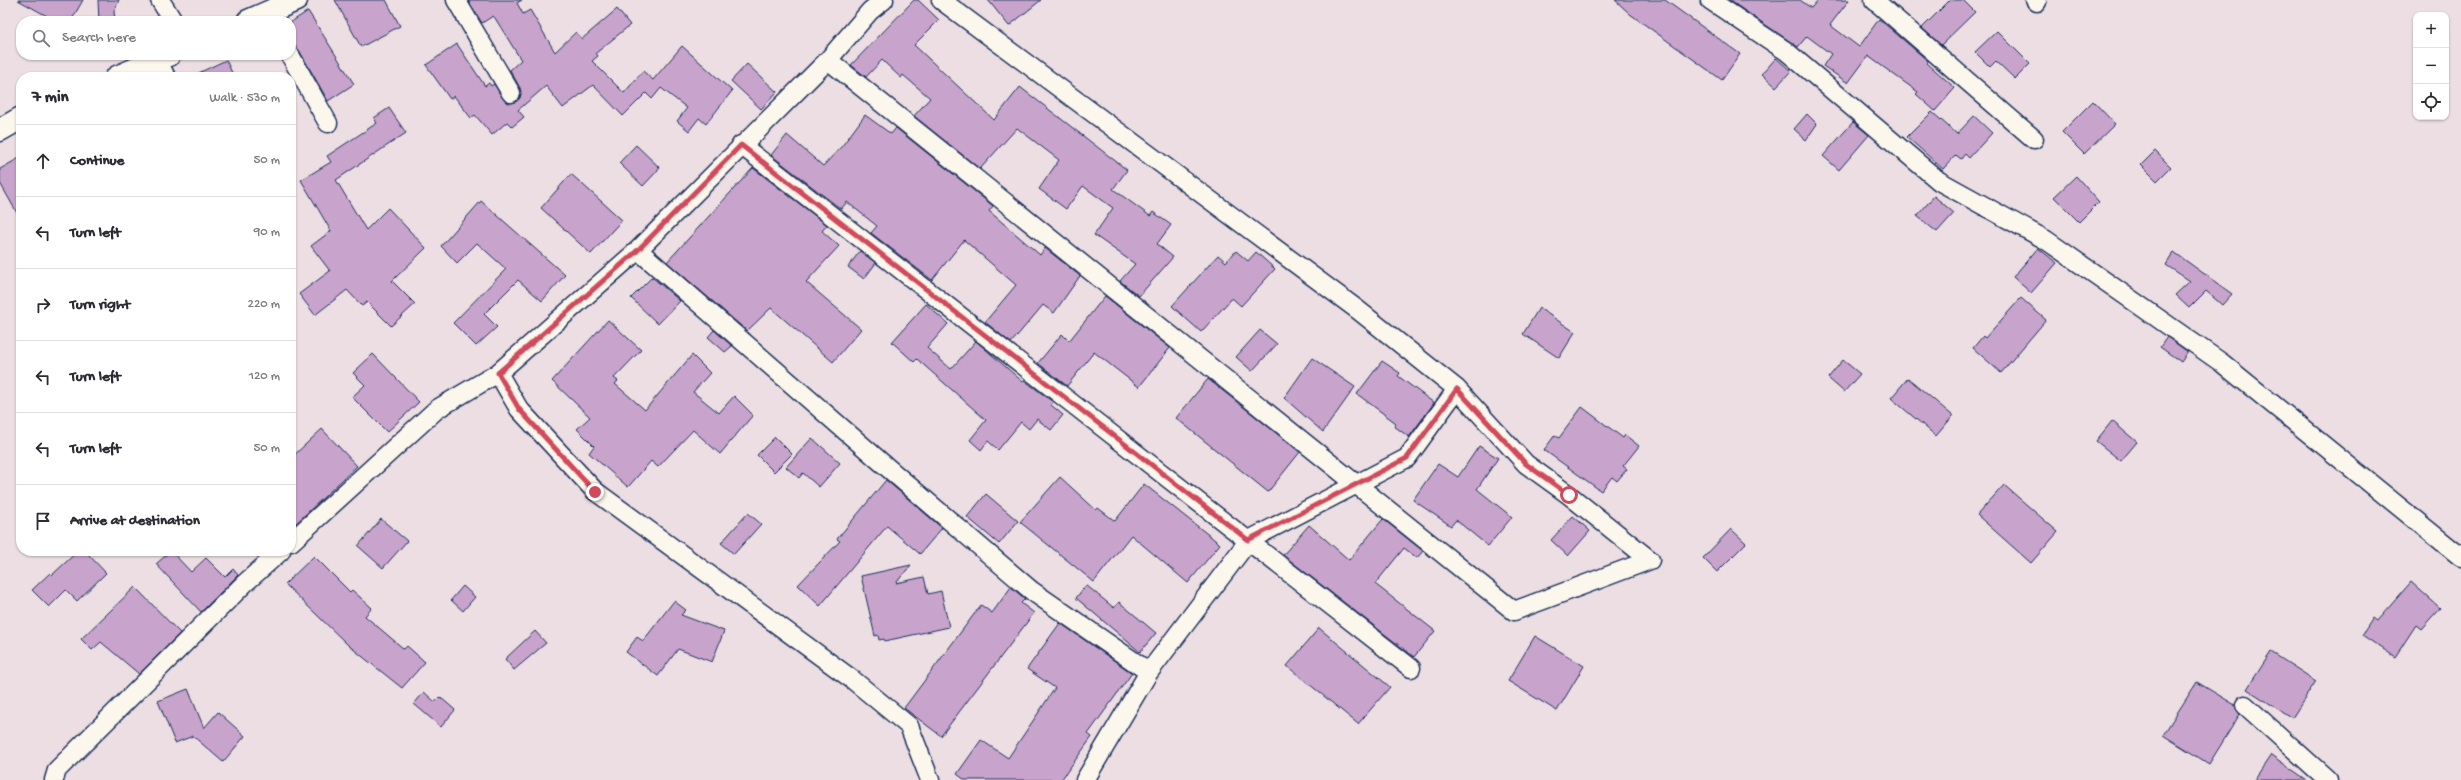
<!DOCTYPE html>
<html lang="en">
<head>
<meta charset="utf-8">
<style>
  :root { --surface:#fff; --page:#f7f7f7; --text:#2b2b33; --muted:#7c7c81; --line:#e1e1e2 }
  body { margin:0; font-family:"Gochi Hand",sans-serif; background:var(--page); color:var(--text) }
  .controls { position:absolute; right:12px; top:12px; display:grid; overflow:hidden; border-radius:8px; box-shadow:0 1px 3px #0004 }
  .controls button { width:36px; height:36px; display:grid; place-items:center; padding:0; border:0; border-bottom:1px solid var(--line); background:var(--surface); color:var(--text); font:20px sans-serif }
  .stop { position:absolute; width:12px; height:12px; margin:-9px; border:3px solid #d1495b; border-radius:50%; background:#fff }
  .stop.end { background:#d1495b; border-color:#fff; box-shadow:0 1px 4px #0008 }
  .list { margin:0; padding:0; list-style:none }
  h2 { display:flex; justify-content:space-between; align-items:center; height:52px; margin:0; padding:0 16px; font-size:17px }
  h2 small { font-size:13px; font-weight:400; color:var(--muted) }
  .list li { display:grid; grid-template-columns:26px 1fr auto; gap:12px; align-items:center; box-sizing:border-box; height:72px; padding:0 16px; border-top:1px solid var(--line) }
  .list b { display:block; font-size:15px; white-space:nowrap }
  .list em { font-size:13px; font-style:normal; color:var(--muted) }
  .icon { flex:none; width:22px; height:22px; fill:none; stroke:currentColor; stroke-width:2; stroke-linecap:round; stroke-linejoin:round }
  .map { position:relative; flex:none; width:2461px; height:780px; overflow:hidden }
  .search { position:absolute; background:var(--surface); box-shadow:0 1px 3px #0004; left:16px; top:16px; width:280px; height:44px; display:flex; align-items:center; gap:10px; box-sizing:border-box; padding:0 14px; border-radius:16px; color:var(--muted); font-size:15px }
  .panel { position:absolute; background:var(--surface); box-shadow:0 1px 3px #0004; left:16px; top:72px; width:280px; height:484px; border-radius:16px }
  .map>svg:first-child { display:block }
</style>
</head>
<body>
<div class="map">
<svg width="2461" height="780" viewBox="0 0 2461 780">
  <rect width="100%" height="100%" fill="#ecdee2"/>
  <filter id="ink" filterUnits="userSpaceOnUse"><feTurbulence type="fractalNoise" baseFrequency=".025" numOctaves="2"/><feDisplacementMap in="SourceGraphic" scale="8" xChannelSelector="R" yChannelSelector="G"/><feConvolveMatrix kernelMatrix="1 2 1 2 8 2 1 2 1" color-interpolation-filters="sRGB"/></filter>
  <g filter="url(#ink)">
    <path fill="#c8a3cb" stroke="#1b2f5e" d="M18,0H83L71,21H56Z
      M98,0H119L114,11L115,21H99Z
      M335,0H386L400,26L361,47Z
      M468,0H522L517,3L523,14L530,10L555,52L576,32L582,39L617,9L630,25L596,53L598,56L592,61L624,93L643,71L653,80L682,46L732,91L706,124L699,118L689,131L677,121L687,108L661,88L652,99L646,93L623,116L593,85L563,108L546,86L518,110L524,117L512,127L507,122L492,135L475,115L471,118L454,96L450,99L426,65L457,44L485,86L489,83L491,86L494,84L506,102L512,103L520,98V88L510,70L521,60L495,18L493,16L482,23Z
      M914,0H918L939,20L914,45L994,120L1020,87L1127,170L1113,189L1150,216L1153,212L1171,225L1157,244L1173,257L1139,296L1120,281L1135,264L1094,235L1113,208L1083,186L1066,209L1039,189L1059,160L1017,128L980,169L914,116L930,98L903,75L901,78L882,60L866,77L851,65Z
      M988,0H1041L1009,26Z
      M1615,0H1665L1740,54L1722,80L1630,14Z
      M1729,0H1800L1811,8L1818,0H1849L1830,25L1859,47L1879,19L1928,61L1927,63L1955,88L1935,111L1916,94L1918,92L1868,56L1848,83L1823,66L1831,54L1807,36L1798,47Z
      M1950,0H1963L1975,12L1941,45L1922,28Z
      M308,11L354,84L328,101L299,50L291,43V22Z
      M1997,31L2030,64L2015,79L1996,61L1990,67L1975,52Z
      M1776,58L1791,71L1776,87L1762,74Z
      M226,60L234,77H190Z
      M747,64L777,92L761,109L731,81Z
      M2093,101L2115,124L2084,154L2062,132Z
      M389,108L406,133L336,180L366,230L388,208L426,248L392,281L415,304L391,326L367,302L362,306L347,290L315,315L299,294L330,271L311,246L331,231L301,180L331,162L327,156L377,123L374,118Z
      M1932,112L1957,134L1974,116L1992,133L1969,158L1965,154L1961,159L1956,155L1943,169L1907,137Z
      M1807,114L1817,124L1806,140L1794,129Z
      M865,115L891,134L896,128L993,206L989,211L1040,255L1045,248L1080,276L1054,313L1043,305L1011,343L985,322L1016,285L964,240L932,280L871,233L877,226L847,202L841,209L771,155L787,135L823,166L842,146Z
      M1853,122L1869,135L1839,170L1823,156Z
      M636,145L660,168L643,186L619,163Z
      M2155,151L2171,167L2157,181L2141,165Z
      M21,157V220L0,183V169Z
      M753,168L827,225L822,231L839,246L806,282L861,329L833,362L771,308L747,331L667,262Z
      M571,174L622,220L591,254L541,208Z
      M2076,176L2099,202L2079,222L2054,197Z
      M1934,196L1954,213L1937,232L1917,216Z
      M481,201L565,275L542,301L518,280L484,314L497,327L476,346L453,323L506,269L477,243L457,263L441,246Z
      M2038,248L2057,263L2031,293L2013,277Z
      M860,251L876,263L864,279L848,267Z
      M1236,251L1248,261L1256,252L1275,269L1241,306L1232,298L1201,332L1172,306L1218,255L1226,262Z
      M2174,252L2232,294L2222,305L2206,291L2189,308L2175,295L2190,281L2166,265Z
      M652,277L680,301L658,324L631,298Z
      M1105,296L1170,348L1139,387L1094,352L1067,386L1038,363L1062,334L1069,341Z
      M2021,298L2046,320L2001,373L1973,348L1983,336L1985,338Z
      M926,304L948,324L927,348L951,369L976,341L1023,382L1024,380L1053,402L1051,405L1063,415L1051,430L1037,419L1029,429L1021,422L998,450L988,441L981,450L970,440L986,420L917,359L914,362L892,342Z
      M1539,308L1575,332L1559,358L1523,334Z
      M608,320L641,350L614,378L618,381L615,384L645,410L692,355L710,373L693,392L719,413L734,396L753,415L720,454L693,430L658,467L651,461L628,487L589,453L594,446L577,429L590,417L552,381Z
      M714,330L732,346L725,352L708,337Z
      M1260,330L1277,344L1252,371L1236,357Z
      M2167,337L2188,352L2181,362L2160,347Z
      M373,354L419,402L387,432L352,397L365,385L353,373Z
      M1312,358L1355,387L1323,432L1284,398Z
      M1843,360L1860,374L1844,392L1828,378Z
      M1382,361L1400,373L1398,376L1434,403L1409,437L1394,426L1396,423L1357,394Z
      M1908,378L1953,416L1936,436L1891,398Z
      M1208,379L1300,452L1268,492L1176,418Z
      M1582,407L1623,438L1625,435L1639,446L1623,466L1627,469L1617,481L1612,477L1601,491L1544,450L1555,435L1559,438Z
      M2112,421L2137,442L2121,461L2096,441Z
      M322,429L357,466L291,528V458Z
      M775,437L792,454L774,472L757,455Z
      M812,438L840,463L819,487L803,473L799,478L786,467Z
      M1479,446L1498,458L1477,489L1512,517L1488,546L1456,520L1451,526L1413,500L1438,464L1458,477Z
      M1060,477L1096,510L1098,508L1115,521L1144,484L1220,544L1188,583L1131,535L1094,582L1020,522Z
      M886,480L942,528L920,554L887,526L820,606L798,585L840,541L837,539Z
      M2004,485L2058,532L2031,563L1977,515Z
      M986,494L1018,521L999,544L967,517Z
      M748,513L761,524L734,554L721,543Z
      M1573,516L1590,531L1568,556L1551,540Z
      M381,519L407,541L383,568L358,546Z
      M1383,519L1423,551L1417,558L1404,548L1375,584L1435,631L1414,657L1283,555L1309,525L1349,560Z
      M1731,529L1746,543L1717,572L1703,558Z
      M78,551H85L106,573L77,601L66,590L49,607L32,590L50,573L52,575Z
      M171,551L191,572L206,558L225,577L233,569L238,575L201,612L156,564Z
      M314,556L350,592L352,590L372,608L365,616L404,649L407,646L425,662L402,688L348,645L285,584Z
      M911,565L896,583L924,577L928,594L941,591L949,627L885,641L884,639L879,640L878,635L875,636L861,576Z
      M2411,582L2440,608L2421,629L2416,625L2395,657L2362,635L2373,618L2377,621Z
      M1086,585L1114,608L1119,602L1156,633L1140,652L1076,598Z
      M463,586L475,597L463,611L451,600Z
      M135,587L180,633L139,674L101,642L92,650L81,639Z
      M1011,587L1025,599L1021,603L1034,613L941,736L904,708L981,605L992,613Z
      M674,601L686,610L681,615L724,631L712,662L678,649L658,676L626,652L637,637L643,641Z
      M1060,623L1132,673L1088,734L1092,737L1061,780H965L957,774L981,740L1008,758L1055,688L1027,669Z
      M1319,628L1390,687L1358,724L1287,666Z
      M535,631L546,643L514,670L505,659Z
      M1535,636L1584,666L1557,711L1508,681Z
      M2271,652L2316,681L2292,718L2247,689Z
      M2197,682L2235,705L2240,714L2209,764L2163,735Z
      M188,689L204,728L218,712L245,736L223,762L193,736L175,743L158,701Z
      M424,692L435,702L440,697L455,710L441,727L414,704Z
      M2271,755L2307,780H2254Z"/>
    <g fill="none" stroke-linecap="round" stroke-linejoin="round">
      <defs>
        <path id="minor" d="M160,0L173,21
          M456,0L511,93
          M884,0L870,11L828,60L638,250L498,373L519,409L595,491L853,680L909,726L930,780
          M941,0L1358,310L1457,389L1526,464L1569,495L1650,560
          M1710,0L1786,51L1939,181L2046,240L2222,363L2461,557
          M1874,0L2034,139
          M2035,0L2037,2
          M290,55L328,123
          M157,60L166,77
          M828,60L1514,611L1650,560
          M741,145L1411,668
          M638,250L881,462L1032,591L1149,672
          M291,542L437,409L498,373
          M2245,705L2328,780
          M54,780L57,770L245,583L281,551
          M1085,780L1149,672L1249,540L1407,458L1457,389"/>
        <path id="tertiary" d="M248,21L296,0
          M117,77L169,55
          M0,130L21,118"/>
      </defs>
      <use href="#minor" stroke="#1b2f5e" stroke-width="21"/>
      <use href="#tertiary" stroke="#1b2f5e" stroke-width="25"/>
      <use href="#minor" stroke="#fbf7ec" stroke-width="18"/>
      <use href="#tertiary" stroke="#fbf7ec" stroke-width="22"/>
    </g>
  </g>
  <g fill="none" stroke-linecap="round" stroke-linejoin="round" filter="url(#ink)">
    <path stroke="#d1495b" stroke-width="5" d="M595,492L519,409L498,373L638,250L741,145L1248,540L1407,458L1457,389L1526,464L1569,495"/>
  </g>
</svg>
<div class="controls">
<button>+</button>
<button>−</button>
<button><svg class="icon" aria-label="locate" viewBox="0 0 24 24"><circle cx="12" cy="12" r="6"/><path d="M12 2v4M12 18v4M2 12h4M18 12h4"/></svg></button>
</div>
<div class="stop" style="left:1569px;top:495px"></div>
<div class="stop end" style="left:595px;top:492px"></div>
<div class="search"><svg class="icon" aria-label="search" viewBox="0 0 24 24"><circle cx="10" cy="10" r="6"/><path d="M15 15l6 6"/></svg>Search here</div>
<section class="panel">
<h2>7 min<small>Walk · 530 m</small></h2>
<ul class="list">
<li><svg class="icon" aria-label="ahead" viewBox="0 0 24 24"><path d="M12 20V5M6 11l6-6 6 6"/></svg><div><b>Continue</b></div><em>50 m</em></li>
<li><svg class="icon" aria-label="left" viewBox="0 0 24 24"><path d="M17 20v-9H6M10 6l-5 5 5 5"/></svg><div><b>Turn left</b></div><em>90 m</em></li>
<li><svg class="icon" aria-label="right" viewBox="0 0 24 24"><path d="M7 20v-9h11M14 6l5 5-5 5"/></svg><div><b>Turn right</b></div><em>220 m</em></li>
<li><svg class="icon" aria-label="left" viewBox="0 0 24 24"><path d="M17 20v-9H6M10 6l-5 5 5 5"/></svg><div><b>Turn left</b></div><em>120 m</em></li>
<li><svg class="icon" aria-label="left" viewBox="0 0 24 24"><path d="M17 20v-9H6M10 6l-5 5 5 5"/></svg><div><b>Turn left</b></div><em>50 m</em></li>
<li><svg class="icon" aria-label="arrive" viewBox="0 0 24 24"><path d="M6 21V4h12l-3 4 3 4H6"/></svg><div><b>Arrive at destination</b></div></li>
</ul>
</section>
</div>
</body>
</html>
